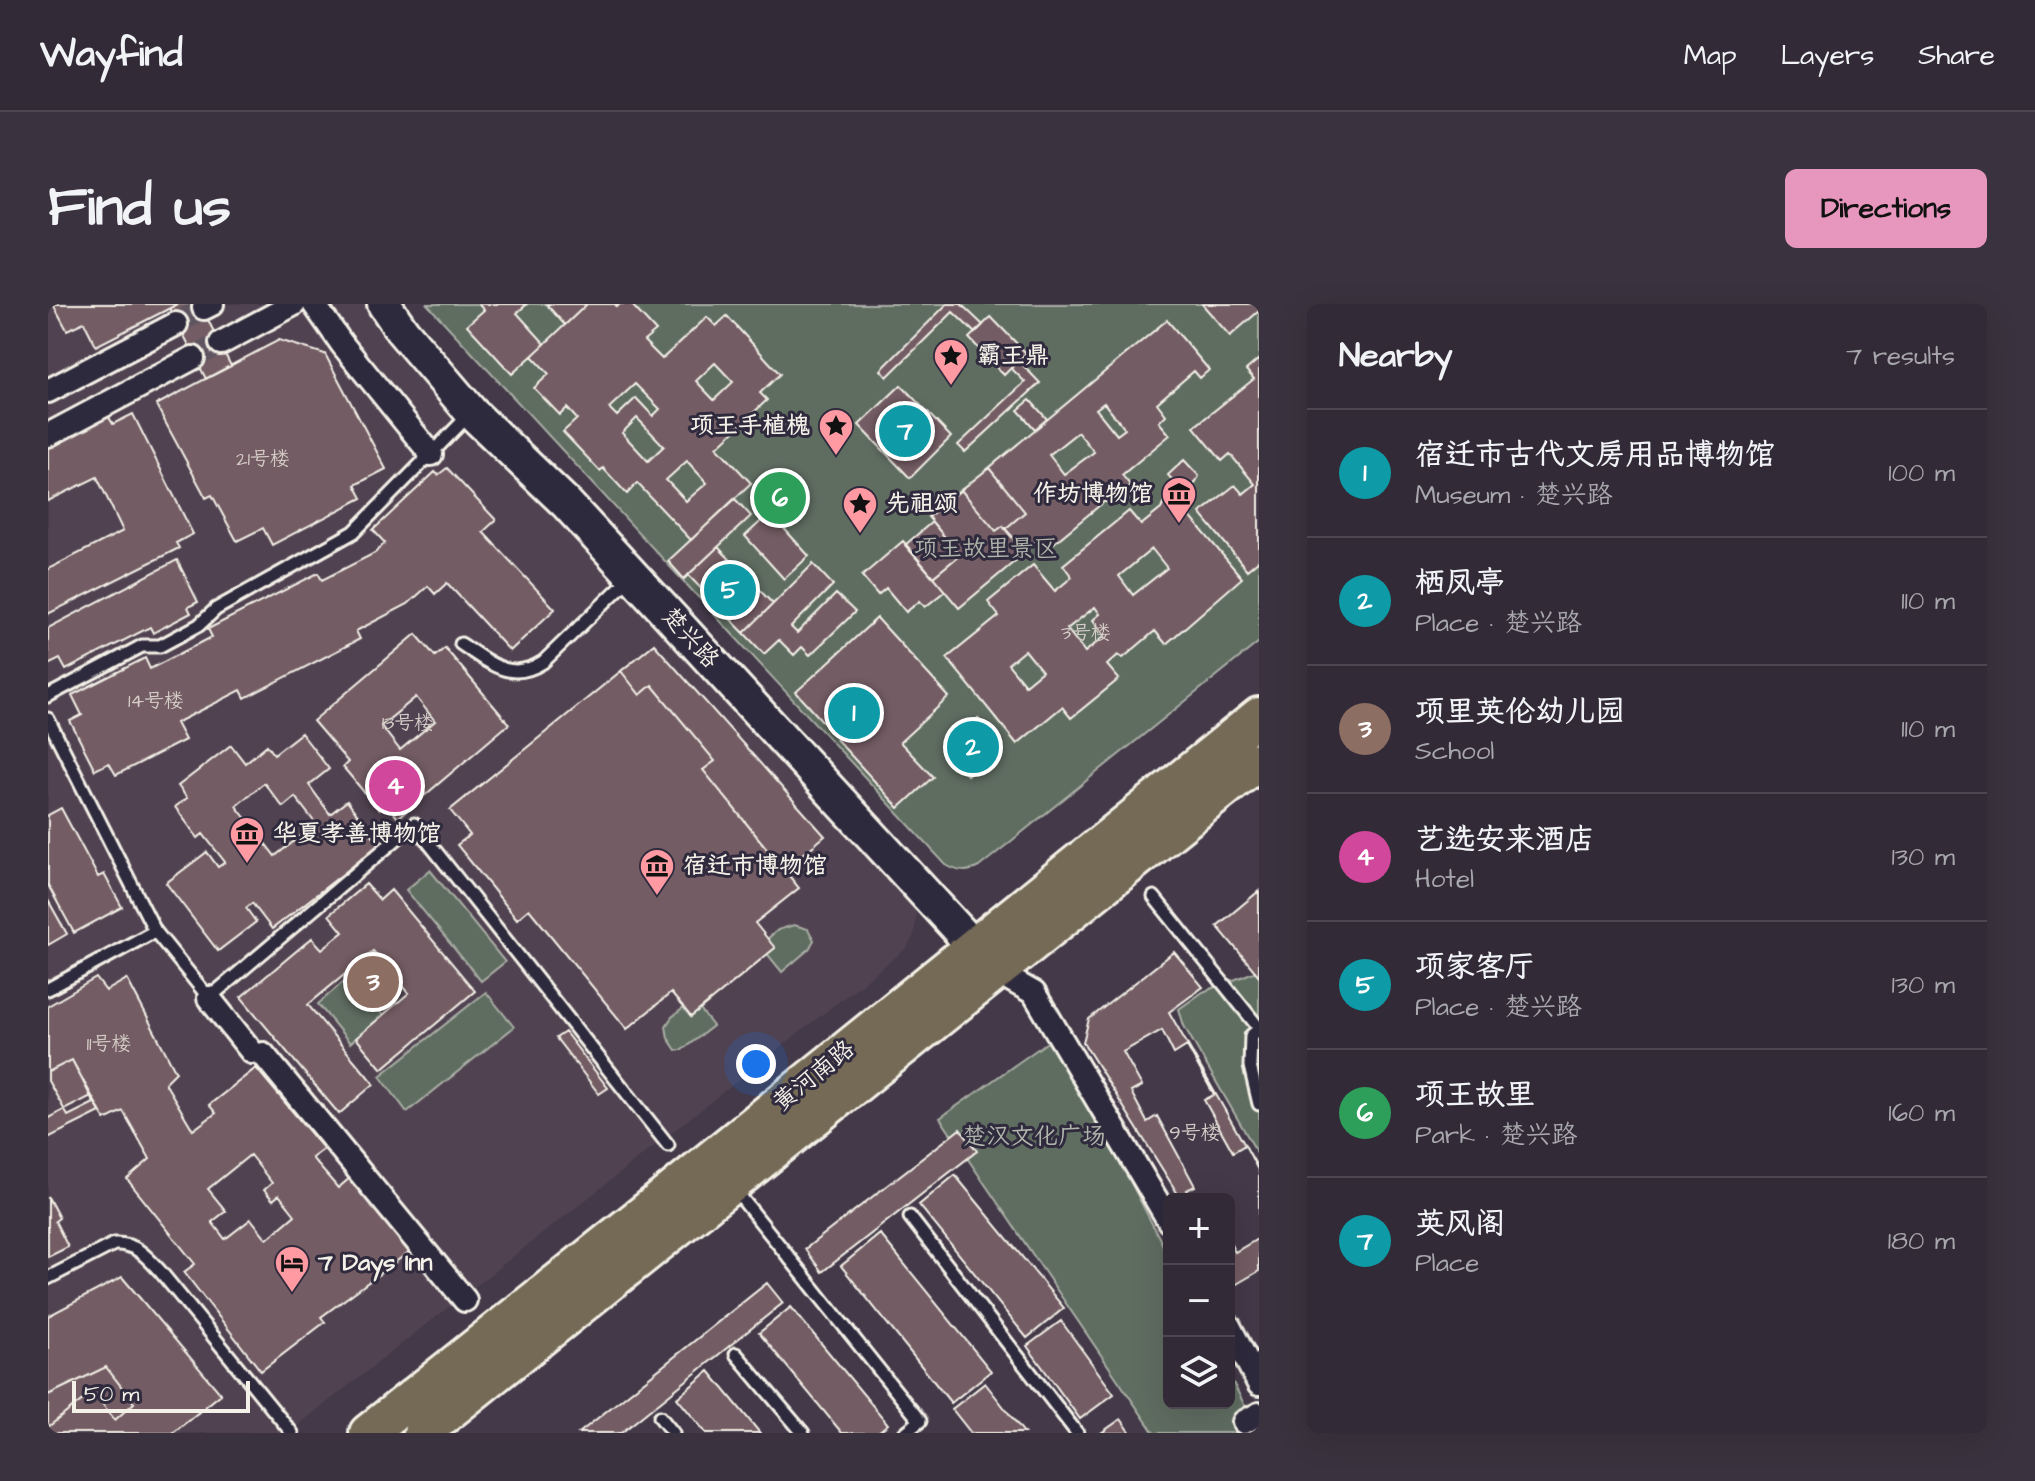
<!DOCTYPE html>
<html lang="en">
<head>
<meta charset="utf-8">
<style>
  :root { --surface:#322b37; --page:#3a333f; --text:#f1f3f6; --muted:#a8a7ad; --line:#4d4752; --accent:#e797bd }
  body { margin:0; font-family:"Architects Daughter","LXGW WenKai TC",sans-serif; background:var(--page); color:var(--text) }
  .controls { position:absolute; right:24px; bottom:24px; display:grid; overflow:hidden; border-radius:12px; box-shadow:0 8px 32px #0002 }
  .controls button { width:72px; height:72px; display:grid; place-items:center; padding:0; border:0; border-bottom:2px solid var(--line); background:var(--surface); color:var(--text); font:40px sans-serif }
  .scale { position:absolute; left:24px; bottom:20px; width:178px; box-sizing:border-box; padding-left:8px; border:4px solid #f4f1e8; border-top:0; font-size:22px; line-height:28px; white-space:nowrap; color:#f4f1e8; -webkit-text-stroke:6px #2f2a3d; paint-order:stroke }
  .you { position:absolute; left:708px; top:760px; width:28px; height:28px; margin:-20px; border:6px solid #fff; border-radius:50%; background:#1a73e8; box-shadow:0 0 0 12px #1a73e833 }
  .badge { display:grid; place-items:center; width:52px; height:52px; border-radius:50%; background:var(--accent); color:#fff; font-size:26px; font-weight:700 }
  .pin { position:absolute; translate:-50% -50%; border:4px solid #fff; box-shadow:0 2px 8px #0006 }
  .list { margin:0; padding:0; list-style:none }
  h2 { display:flex; justify-content:space-between; align-items:center; height:104px; margin:0; padding:0 32px; font-size:34px }
  h2 small { font-size:26px; font-weight:400; color:var(--muted) }
  .list li { display:grid; grid-template-columns:52px 1fr auto; gap:24px; align-items:center; box-sizing:border-box; height:128px; padding:0 32px; border-top:2px solid var(--line) }
  .list b { display:block; font-size:30px; white-space:nowrap }
  .list p { margin:0; font-size:26px; white-space:nowrap; color:var(--muted) }
  .list em { font-size:26px; font-style:normal; color:var(--muted) }
  .icon { flex:none; width:44px; height:44px; fill:none; stroke:currentColor; stroke-width:2; stroke-linecap:round; stroke-linejoin:round }
  .map { position:relative; flex:none; width:1211px; height:1129px; overflow:hidden; border-radius:12px }
  header { display:flex; align-items:center; gap:48px; box-sizing:border-box; height:112px; padding:0 40px; background:var(--surface); border-bottom:2px solid var(--line) }
  header strong { font-size:38px }
  nav { display:flex; gap:44px; margin-inline-start:auto; font-size:28px }
  .intro { display:flex; align-items:center; justify-content:space-between; box-sizing:border-box; height:192px; padding:0 48px }
  h1 { margin:0; font-size:56px }
  .button { padding:20px 36px; border-radius:12px; background:var(--accent); color:#111; font-size:28px; font-weight:700 }
  main { display:flex; gap:48px; padding:0 48px }
  aside { flex:1; background:var(--surface); border-radius:12px; box-shadow:0 8px 32px #0002 }
  .map>svg:first-child { display:block }
</style>
</head>
<body>
<header>
<strong>Wayfind</strong>
<nav><a>Map</a><a>Layers</a><a>Share</a></nav>
</header>
<div class="intro"><h1>Find us</h1><a class="button">Directions</a></div>
<main>
<div class="map">
<svg width="1211" height="1129" viewBox="0 0 1211 1129">
  <rect width="100%" height="100%" fill="#433949"/>
  <filter id="ink" filterUnits="userSpaceOnUse"><feTurbulence type="fractalNoise" baseFrequency=".0125" numOctaves="2"/><feDisplacementMap in="SourceGraphic" scale="16" xChannelSelector="R" yChannelSelector="G"/><feConvolveMatrix kernelMatrix="1 2 1 2 8 2 1 2 1" color-interpolation-filters="sRGB"/></filter>
  <g filter="url(#ink)">
    <path fill="#514351" d="M0,0H319L401,108L564,266L865,599L868,612L866,631L859,644L240,1129H0Z"/>
    <path fill="#5e6c61" stroke="#a9aea4" stroke-width="2" d="M379,0H1211V338L931,563C919,569 910,568 898,561Z
      M382,566L457,658L433,677L358,586Z
      M746,621L760,625L766,636L761,645L734,668L712,641L730,626Z
      M1211,666V852L1136,722L1131,705L1155,688Z
      M302,672L335,711L302,739L270,700Z
      M438,688L466,723L359,808L332,772Z
      M645,697L665,722L634,746H628L620,734L618,722L624,713Z
      M1008,732L1121,953V1099H1181V1071L1211,1129H1106L892,814Z"/>
    <path fill="#735b64" stroke="#f4f1e8" stroke-width="2" fill-rule="evenodd" d="M5,0H130L48,42L36,18L19,26Z
      M130,0H152L183,62L158,75L122,4Z
      M430,0H479L469,9L497,40L464,70L419,21L436,6Z
      M498,0H539L517,21Z
      M539,0H567L569,3L572,0H583L608,27L596,37L614,55L659,13L668,22L679,12L732,70L712,89L719,96L669,143L703,179L643,236L589,179L579,190L555,164L552,167L515,128L529,115L519,104L512,111L486,84L501,70L484,52ZM667,59L685,78L666,96L648,77ZM587,80L612,105L605,112L588,94L569,112L561,104ZM589,114L616,142L600,157L574,129ZM639,157L659,179L638,197L618,176Z
      M899,0H913L935,21L927,29L905,8L839,73L833,66Z
      M1154,0H1211V7L1182,32Z
      M943,13L978,49L956,71L921,34Z
      M1119,16L1161,66L1152,74L1146,67L1109,99L1118,111L1111,118L1122,131L1074,171L1082,181L1061,200L1057,197L1001,243L992,233L976,247L957,225L977,208L941,164ZM1056,99L1077,125L1069,131L1048,105ZM1030,128L1046,148L1016,170L1001,151Z
      M231,36L277,50L338,165L307,181L314,194L224,241L215,224L189,237L164,191L158,194L108,101Z
      M1211,55V256L1199,266L1152,209L1187,181L1195,190L1207,180L1182,150L1174,157L1146,123L1206,75L1198,66Z
      M970,56L992,79L917,148L910,141L977,78L963,64Z
      M853,81L903,133L862,174L811,121Z
      M982,96L999,115L987,125L970,106Z
      M59,110L65,120L85,110L145,230L128,239L131,244L0,310V265L75,227L49,173L0,197V139Z
      M1136,156L1151,172L1134,203L1194,274L1118,340L1107,327L1075,354L1070,351L1059,361L1071,375L1023,414L1014,403L969,440L899,354L951,312L940,298L985,261L1007,287L1024,273L1015,261L1081,207L1093,221L1113,205L1127,179L1120,171ZM1104,245L1119,264L1085,291L1071,272ZM1047,303L1052,310L1045,316L1057,332L1037,348L1019,325ZM977,346L994,367L977,381L960,360Z
      M399,164L448,216L435,228L507,305L462,347L399,279L387,290L380,282L360,300L308,327L312,335L197,394L193,386L128,419L137,436L68,471L61,459L47,466L22,417L34,411L24,391L97,354L102,365L164,333L160,325L270,269L274,276L327,249L337,239L325,226L387,168L390,171Z
      M941,164L977,208L957,225L955,222L948,227L913,186Z
      M913,186L948,227L955,222L978,248L911,304L885,273L912,251L880,213Z
      M687,195L703,212L636,275L620,257Z
      M722,209L761,252L736,275L697,232Z
      M884,218L912,251L885,273L857,241Z
      M855,237L897,287L877,303L872,297L858,308L838,284L830,291L814,272Z
      M670,243L725,300L696,329L640,271Z
      M129,256L150,298L140,303L143,309L105,329L102,323L18,366L12,355L0,361V324Z
      M765,260L785,281L743,323L749,329L788,290L807,308L762,351L754,343L746,351L731,336L716,350L696,329Z
      M829,314L901,393L852,438L885,473L851,504L788,435L801,423L787,409L776,419L748,388Z
      M368,330L387,352L397,344L461,420L350,514L338,500L331,506L295,463L300,458L265,417ZM368,393L387,417L352,446L333,422Z
      M606,340L777,532L736,566L655,466L667,457L604,381L592,391L573,367Z
      M573,367L592,391L604,381L667,457L655,466L751,584L707,619L727,644L643,713L623,689L579,725L481,605L469,615L409,541L422,531L402,506Z
      M930,415L954,442L919,471L896,444Z
      M253,429L281,465L261,481L282,510L299,497L332,541L224,625L204,599L198,604L208,618L170,647L118,579L159,548L170,563L177,558L155,530L150,534L127,503L139,494L130,482L183,441L197,459L219,441L226,450ZM216,479L235,503L247,493L268,520L227,552L188,502Z
      M13,504L50,573L56,570L74,603L26,629L0,581V511Z
      M318,580L332,596L343,586L427,687L334,765L308,734L361,689L325,647L260,701L326,780L291,810L193,693L264,634L274,645L295,628L281,611Z
      M1211,587V672L1169,622Z
      M0,596L19,630L0,641Z
      M1126,648L1155,683L1121,708L1211,866V967L1187,981L1181,972V895H1133L1035,738L1041,715Z
      M48,674L58,687L79,675L128,768L117,779L145,826L168,809L161,801L208,764L276,845L264,854L290,884L302,874L361,948L273,1013L277,1018L213,1067L136,968L147,960L79,875L102,855L75,807L57,816L24,756L0,768V702ZM202,851L224,879L216,886L225,896L231,891L247,911L219,935L203,915L177,935L164,918L178,907L160,885Z
      M1114,726L1126,750L1139,742L1166,791L1156,796L1185,848L1197,841L1211,868V934L1187,948L1181,937V895H1144L1139,886L1147,882L1109,812L1099,818L1083,788L1094,782L1075,748Z
      M517,728L560,784L551,790L508,734Z
      M24,756L46,799L20,812L0,777V768Z
      M43,792L52,808L0,834V814Z
      M912,825L929,847L774,968L757,945Z
      M907,871L1016,1004L979,1034L871,901Z
      M0,893L11,914L7,917L20,943L0,953Z
      M832,930L943,1067L903,1099L793,962Z
      M74,973L173,1090L125,1129H0V1123L45,1088L67,1116L86,1099L58,1063L0,1091V1012Z
      M719,979L735,999L573,1129H531Z
      M743,1003L840,1120L829,1129H794L711,1029Z
      M1013,1017L1066,1090L1032,1115L979,1042Z
      M58,1063L86,1099L67,1116L45,1088L0,1123V1091Z
      M661,1067L712,1129H658L629,1094Z
      M937,1079L976,1129H923L904,1105Z
      M1073,1115L1083,1129H1053Z"/>
    <g fill="none" stroke-linecap="round" stroke-linejoin="round">
      <path stroke="#5e5561" stroke-width="22" stroke-dasharray="22 11" stroke-linecap="butt" d="M128,20L156,4
        M145,54L173,39"/>
      <defs>
        <path id="lane" d="M413,340C442,359 462,379 495,358L584,272
          M0,392L94,342H112L151,321L168,305L306,228L422,110
          M0,415L107,627L161,694L366,520L620,841
          M1106,593L1211,724
          M0,685L107,627
          M1211,725L1203,732L1202,762L1211,800
          M687,886L872,1117L857,1129
          M862,913L1029,1129
          M0,974L66,940C88,939 98,952 112,967L244,1129
          M688,1050L755,1129
          M612,1113L625,1129"/>
        <path id="street" d="M266,0L294,40L383,150
          M156,4L164,0
          M173,39L246,0
          M0,87L128,20
          M0,131L145,54
          M949,668L986,689L1121,917
          M161,694L204,748
          M215,750L417,996
          M1181,1022L1211,1080
          M1196,1118L1211,1110"/>
        <path id="secondary" d="M336,0L355,28L424,109L518,199L941,659"/>
        <path id="primary" d="M320,1129L611,897L1211,412
          M374,1129L1211,457"/>
      </defs>
      <use href="#lane" stroke="#f4f1e8" stroke-width="17"/>
      <use href="#street" stroke="#f4f1e8" stroke-width="28"/>
      <use href="#secondary" stroke="#f4f1e8" stroke-width="38"/>
      <use href="#primary" stroke="#f4f1e8" stroke-width="42"/>
      <use href="#lane" stroke="#2f2a3d" stroke-width="11"/>
      <use href="#street" stroke="#2f2a3d" stroke-width="22"/>
      <use href="#secondary" stroke="#2f2a3d" stroke-width="32"/>
      <use href="#primary" stroke="#756a55" stroke-width="36"/>
    </g>
  </g>
  <defs>
    <symbol id="sight-pin" viewBox="-11 -11 22 30"><path d="M0 17L-7.5 6A9.5 9.5 0 1 1 7.5 6Z" fill="#ff9aa2" stroke="#2f2a3d"/><path d="M0-6L1.8-2.2L6-1.7L2.9 1.2L3.7 5.4L0 3.3L-3.7 5.4L-2.9 1.2L-6-1.7L-1.8-2.2Z" fill="#111"/></symbol>
    <symbol id="museum-pin" viewBox="-11 -11 22 30"><path d="M0 17L-7.5 6A9.5 9.5 0 1 1 7.5 6Z" fill="#ff9aa2" stroke="#2f2a3d"/><path d="M0-6L6-3V-2H-6V-3ZM-5-1h2V3h-2ZM-1-1h2V3h-2ZM3-1h2V3H3ZM-6 4H6V6H-6Z" fill="#111"/></symbol>
    <symbol id="hotel-pin" viewBox="-11 -11 22 30"><path d="M0 17L-7.5 6A9.5 9.5 0 1 1 7.5 6Z" fill="#ff9aa2" stroke="#2f2a3d"/><path d="M-6-4.5h1.5V1H6V5H4.5V3h-9V5H-6ZM-4 0a1.8 1.8 0 1 1 3.6 0ZM.5 0V-2.5h3Q6-2.5 6 0Z" fill="#111"/></symbol>
  </defs>
  <g fill-rule="evenodd">
    <use href="#sight-pin" x="883" y="32" width="40" height="54"/>
    <use href="#sight-pin" x="768" y="102" width="40" height="54"/>
    <use href="#museum-pin" x="1111" y="170" width="40" height="54"/>
    <use href="#sight-pin" x="792" y="180" width="40" height="54"/>
    <use href="#museum-pin" x="179" y="510" width="40" height="54"/>
    <use href="#museum-pin" x="589" y="542" width="40" height="54"/>
    <use href="#hotel-pin" x="224" y="939" width="40" height="54"/>
  </g>
  <g text-anchor="middle" dominant-baseline="central" stroke-width="6" stroke-linejoin="round" paint-order="stroke">
    <g font-size="20" fill="#d4ccc7">
      <text x="215" y="155">21号楼</text>
      <text x="1038" y="329">3号楼</text>
      <text x="108" y="397">14号楼</text>
      <text x="360" y="419">13号楼</text>
      <text x="61" y="740">11号楼</text>
      <text x="1147" y="829">9号楼</text>
    </g>
    <g font-size="24" font-weight="bold" fill="#f4f1e8" stroke="#2f2a3d" text-anchor="start">
      <text x="929" y="52">霸王鼎</text>
      <text x="762" y="122" text-anchor="end">项王手植槐</text>
      <text x="1105" y="190" text-anchor="end">作坊博物馆</text>
      <text x="838" y="200">先祖颂</text>
      <text x="225" y="530">华夏孝善博物馆</text>
      <text x="635" y="562">宿迁市博物馆</text>
      <text x="270" y="959">7 Days Inn</text>
    </g>
    <g font-size="24" fill="#b0b5ab" stroke="#2f2a3d">
      <text x="938" y="245">项王故里景区</text>
      <text x="986" y="833">楚汉文化广场</text>
    </g>
    <g font-size="24" fill="#f4f1e8" stroke="#2f2a3d">
      <text transform="translate(642 334) rotate(48)">楚兴路</text>
      <text transform="translate(766 772) rotate(-39)">黄河南路</text>
    </g>
  </g>
</svg>
<div class="controls">
<button>+</button>
<button>−</button>
<button><svg class="icon" aria-label="layers" viewBox="0 0 24 24"><path d="M12 4l9 5-9 5-9-5zM3 14l9 5 9-5"/></svg></button>
</div>
<div class="scale">50 m</div>
<div class="you"></div>
<div class="pin badge" style="left:806px;top:409px;background:#0f9aa8">1</div>
<div class="pin badge" style="left:925px;top:443px;background:#0f9aa8">2</div>
<div class="pin badge" style="left:325px;top:678px;background:#8d6e63">3</div>
<div class="pin badge" style="left:347px;top:482px;background:#d1479c">4</div>
<div class="pin badge" style="left:682px;top:286px;background:#0f9aa8">5</div>
<div class="pin badge" style="left:732px;top:194px;background:#2e9e5b">6</div>
<div class="pin badge" style="left:857px;top:127px;background:#0f9aa8">7</div>
</div>
<aside>
<h2>Nearby<small>7 results</small></h2>
<ul class="list">
<li><span class="badge" style="background:#0f9aa8">1</span><div><b>宿迁市古代文房用品博物馆</b><p>Museum · 楚兴路</p></div><em>100 m</em></li>
<li><span class="badge" style="background:#0f9aa8">2</span><div><b>栖凤亭</b><p>Place · 楚兴路</p></div><em>110 m</em></li>
<li><span class="badge" style="background:#8d6e63">3</span><div><b>项里英伦幼儿园</b><p>School</p></div><em>110 m</em></li>
<li><span class="badge" style="background:#d1479c">4</span><div><b>艺选安来酒店</b><p>Hotel</p></div><em>130 m</em></li>
<li><span class="badge" style="background:#0f9aa8">5</span><div><b>项家客厅</b><p>Place · 楚兴路</p></div><em>130 m</em></li>
<li><span class="badge" style="background:#2e9e5b">6</span><div><b>项王故里</b><p>Park · 楚兴路</p></div><em>160 m</em></li>
<li><span class="badge" style="background:#0f9aa8">7</span><div><b>英风阁</b><p>Place</p></div><em>180 m</em></li>
</ul>
</aside>
</main>
</body>
</html>
